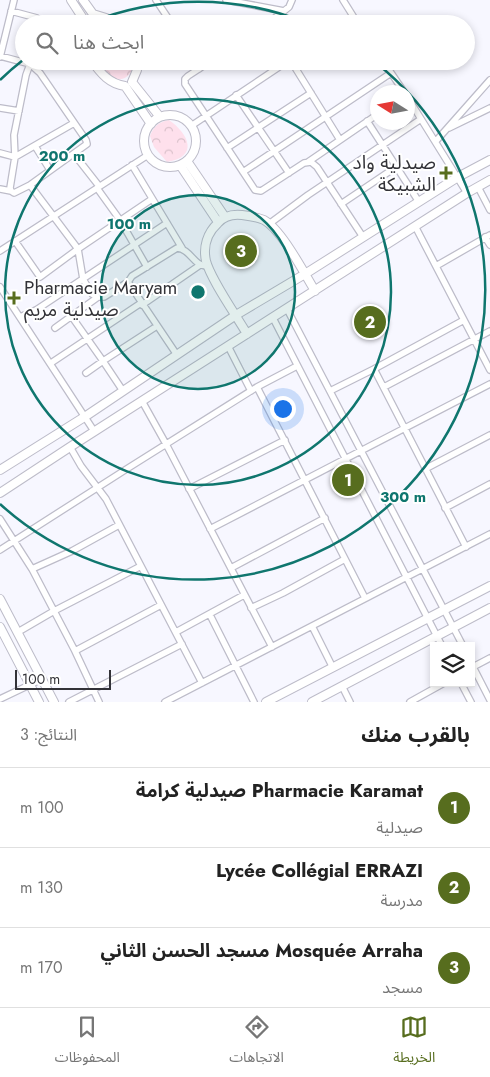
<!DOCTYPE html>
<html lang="ar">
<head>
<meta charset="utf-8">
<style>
  :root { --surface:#fff; --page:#f6f6f6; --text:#222; --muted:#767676; --line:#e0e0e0; --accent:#576d1e }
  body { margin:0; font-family:Jost,"Noto Sans Arabic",sans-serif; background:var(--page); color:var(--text); direction:rtl }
  .controls { position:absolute; right:15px; bottom:15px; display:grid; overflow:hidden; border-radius:0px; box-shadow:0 2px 8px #0003 }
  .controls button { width:45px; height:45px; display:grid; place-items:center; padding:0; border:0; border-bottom:1px solid var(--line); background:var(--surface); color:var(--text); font:25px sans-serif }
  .compass { position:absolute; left:370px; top:85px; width:45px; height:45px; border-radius:50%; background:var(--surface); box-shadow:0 2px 8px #0003; rotate:281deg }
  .scale { position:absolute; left:15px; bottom:12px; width:96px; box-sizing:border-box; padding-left:5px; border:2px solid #333338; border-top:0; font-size:14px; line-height:18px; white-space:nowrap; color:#333338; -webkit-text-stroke:4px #fff; paint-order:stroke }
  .you { position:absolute; left:282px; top:408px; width:18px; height:18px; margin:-12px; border:4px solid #fff; border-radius:50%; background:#1a73e8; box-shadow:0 0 0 8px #1a73e833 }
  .badge { display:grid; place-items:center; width:32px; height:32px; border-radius:50%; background:var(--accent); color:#fff; font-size:16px; font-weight:700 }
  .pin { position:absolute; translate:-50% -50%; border:2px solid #fff; box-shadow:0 1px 5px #0006 }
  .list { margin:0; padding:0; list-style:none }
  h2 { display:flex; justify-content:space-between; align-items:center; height:65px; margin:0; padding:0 20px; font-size:21px }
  h2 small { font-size:16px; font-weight:400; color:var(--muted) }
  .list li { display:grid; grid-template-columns:32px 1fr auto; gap:15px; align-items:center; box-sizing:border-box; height:80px; padding:0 20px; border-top:1px solid var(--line) }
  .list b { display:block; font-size:19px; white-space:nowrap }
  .list p { margin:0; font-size:16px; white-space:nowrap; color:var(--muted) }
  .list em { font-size:16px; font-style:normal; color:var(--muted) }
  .icon { flex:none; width:28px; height:28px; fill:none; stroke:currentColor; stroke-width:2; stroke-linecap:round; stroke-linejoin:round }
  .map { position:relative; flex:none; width:490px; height:702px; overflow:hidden; direction:ltr }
  .search { position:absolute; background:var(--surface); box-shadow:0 2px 8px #0003; left:15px; right:15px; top:15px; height:55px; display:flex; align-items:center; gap:12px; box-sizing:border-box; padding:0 18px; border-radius:28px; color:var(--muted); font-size:19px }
  .sheet { height:305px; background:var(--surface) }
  nav { display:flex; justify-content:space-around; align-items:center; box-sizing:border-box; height:70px; border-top:1px solid var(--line); background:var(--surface); font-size:14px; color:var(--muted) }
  nav a { display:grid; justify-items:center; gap:2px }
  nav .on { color:var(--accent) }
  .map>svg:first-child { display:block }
</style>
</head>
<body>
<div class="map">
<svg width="490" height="702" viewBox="0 0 490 702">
  <defs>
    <pattern id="park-crowns" width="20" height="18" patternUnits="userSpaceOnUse" patternTransform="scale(1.25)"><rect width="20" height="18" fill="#fee0ec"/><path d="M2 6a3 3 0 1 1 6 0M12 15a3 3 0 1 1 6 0" fill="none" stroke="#dac1cb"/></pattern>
  </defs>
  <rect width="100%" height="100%" fill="#f7f7ff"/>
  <path fill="url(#park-crowns)" d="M98,61H134C134,75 121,86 108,75C104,72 101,66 98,61Z
    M169,120C189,134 199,157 167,162L154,147L150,136C154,126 159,122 169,120Z"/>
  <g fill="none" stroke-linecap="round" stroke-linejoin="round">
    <defs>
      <path id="minor" d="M156,0L172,24
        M226,0L284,11L289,7L292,0
        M343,0L358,24
        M11,11L37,18L39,24
        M267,24L284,11
        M349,24L355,20
        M0,56L30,64L26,75L14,135L15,157L10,188L11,191
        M0,57L14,0
        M195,61L199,69
        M211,61L188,76L185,79V84L255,190L261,191L304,163L311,162L317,167L363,237
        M291,61L340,140
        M383,61L404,92
        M236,95L289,173
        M408,98L467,193
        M0,108L19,111
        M367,121L419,202
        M191,126L288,61
        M449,128L490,108
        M436,141L490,80
        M35,146L50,170
        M227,148L311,93
        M0,153L15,157L74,123
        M74,154L99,186
        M308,162L378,114
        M132,165L182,248
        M243,172L391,73
        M30,185L87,144L86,140L40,73L30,64L31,61
        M478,187L490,210
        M97,188L120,220L147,267
        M0,189L11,191L14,193L30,185L78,249L83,279L92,294L98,297H104L128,282
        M341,204L396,167
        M269,224L308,195L421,119
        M415,226L490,370
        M485,237L490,245
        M15,241L40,277L78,249L152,199
        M0,251L148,155
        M436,266L490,235
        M0,287L94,431
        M142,305L200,265
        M287,309L463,646
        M20,317L36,310L167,223
        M72,317L103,361L157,326
        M273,318L442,646
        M55,328L98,297
        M228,346L251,391
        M177,355L128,282L132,276L177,248C191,249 193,266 207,266
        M51,363L141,303
        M374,369L464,320
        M86,373L103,361L123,391
        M257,387L365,598
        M384,387L490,331
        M330,391L374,369L466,547
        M142,401L166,444L272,647
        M70,447L81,466L106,499L202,683
        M425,469L490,435
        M189,489L285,440
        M445,508L490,484
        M0,519L32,569L75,651L99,702
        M210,529L490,384
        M0,550L125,470L257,387L297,366
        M231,568L325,518
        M32,569L72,551L119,525
        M251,608L283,593L345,559
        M210,615L254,702
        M312,626L333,668
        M18,632L54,611L141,566
        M176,632L244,595
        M75,651L161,605
        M471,663L490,700
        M471,668L490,658
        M461,683L471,702
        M342,686L350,702
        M0,699L42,679
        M69,702L182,644
        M165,702L490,534
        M410,702L444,683"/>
      <path id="tertiary" d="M71,0L84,20L82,24
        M83,0L93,14L106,18L114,24
        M92,61C101,74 110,84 125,86L151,124
        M137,61V70L132,82L160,117
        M144 141a26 26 0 1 1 52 0a26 26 0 1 1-52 0Z
        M187,161L225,217
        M180,165L218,222
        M247,334C236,315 211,280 206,261C203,247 207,233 218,223C224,216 233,214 242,215C250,216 257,217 264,220C282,230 304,273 315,291
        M0,470L86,416L236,315L305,274L458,177L490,160
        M0,493L70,447L467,193L490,180
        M0,599L54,702
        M0,627L39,702
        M266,702L490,586
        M312,702L490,608"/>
    </defs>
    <use href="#minor" stroke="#bdbcc9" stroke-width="8"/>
    <use href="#tertiary" stroke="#bdbcc9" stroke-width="10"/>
    <use href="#minor" stroke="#fff" stroke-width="5.5"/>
    <use href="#tertiary" stroke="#fff" stroke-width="8"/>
  </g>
  <circle cx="198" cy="292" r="97" fill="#0f766e" fill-opacity=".12"/>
  <g fill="none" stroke="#0f766e" stroke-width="2.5">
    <circle cx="198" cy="292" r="97"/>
    <circle cx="198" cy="292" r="193"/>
    <path d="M0 80A290 290 0 0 1 23 60M89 23A290 290 0 0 1 307 23M375 62A290 290 0 1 1 0 504"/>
  </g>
  <g fill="#576d1e" stroke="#fff" stroke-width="2">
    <path d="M443.5 165.5h5v5h5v5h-5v5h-5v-5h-5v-5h5z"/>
    <path d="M11.5 290.5h5v5h5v5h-5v5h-5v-5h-5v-5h5z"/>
  </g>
  <g text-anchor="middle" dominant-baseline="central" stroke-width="4" stroke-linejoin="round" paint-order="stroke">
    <g font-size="19" fill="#333338" stroke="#fff" text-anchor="end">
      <text x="436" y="162">صيدلية واد<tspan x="436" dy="22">الشبيكة</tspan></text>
      <text x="24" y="287" text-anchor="start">Pharmacie Maryam<tspan x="24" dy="22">صيدلية مريم</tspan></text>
    </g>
  </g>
  <circle cx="198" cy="292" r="8" fill="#0f766e" stroke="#fff" stroke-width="2.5"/>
  <g font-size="15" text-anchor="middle" font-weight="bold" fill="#0f766e" stroke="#fff" stroke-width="4" stroke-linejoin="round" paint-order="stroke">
    <text x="62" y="161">200 m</text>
    <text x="129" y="229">100 m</text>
    <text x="403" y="502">300 m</text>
  </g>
</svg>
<div class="controls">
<button><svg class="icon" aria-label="layers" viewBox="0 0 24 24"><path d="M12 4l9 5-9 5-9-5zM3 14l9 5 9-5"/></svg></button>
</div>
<svg class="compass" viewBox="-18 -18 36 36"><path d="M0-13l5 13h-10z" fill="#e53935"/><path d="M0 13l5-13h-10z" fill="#767676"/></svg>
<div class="scale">100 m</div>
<div class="you"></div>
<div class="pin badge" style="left:348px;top:480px">1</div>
<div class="pin badge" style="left:370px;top:322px">2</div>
<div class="pin badge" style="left:241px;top:251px">3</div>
<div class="search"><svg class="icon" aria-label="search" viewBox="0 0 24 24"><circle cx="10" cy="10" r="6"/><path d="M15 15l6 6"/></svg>ابحث هنا</div>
</div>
<section class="sheet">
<h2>بالقرب منك<small>النتائج: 3</small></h2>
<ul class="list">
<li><span class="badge">1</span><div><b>Pharmacie Karamat صيدلية كرامة</b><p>صيدلية</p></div><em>100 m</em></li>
<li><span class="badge">2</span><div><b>Lycée Collégial ERRAZI</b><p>مدرسة</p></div><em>130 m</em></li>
<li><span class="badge">3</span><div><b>Mosquée Arraha مسجد الحسن الثاني</b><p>مسجد</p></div><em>170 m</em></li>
</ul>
</section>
<nav>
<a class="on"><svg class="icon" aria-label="map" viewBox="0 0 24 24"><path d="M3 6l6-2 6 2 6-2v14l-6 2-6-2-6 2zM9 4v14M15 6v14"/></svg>الخريطة</a>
<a><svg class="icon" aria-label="directions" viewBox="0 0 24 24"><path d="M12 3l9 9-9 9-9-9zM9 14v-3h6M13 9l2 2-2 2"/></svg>الاتجاهات</a>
<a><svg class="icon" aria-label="saved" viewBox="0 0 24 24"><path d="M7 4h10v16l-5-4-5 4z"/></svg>المحفوظات</a>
</nav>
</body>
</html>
